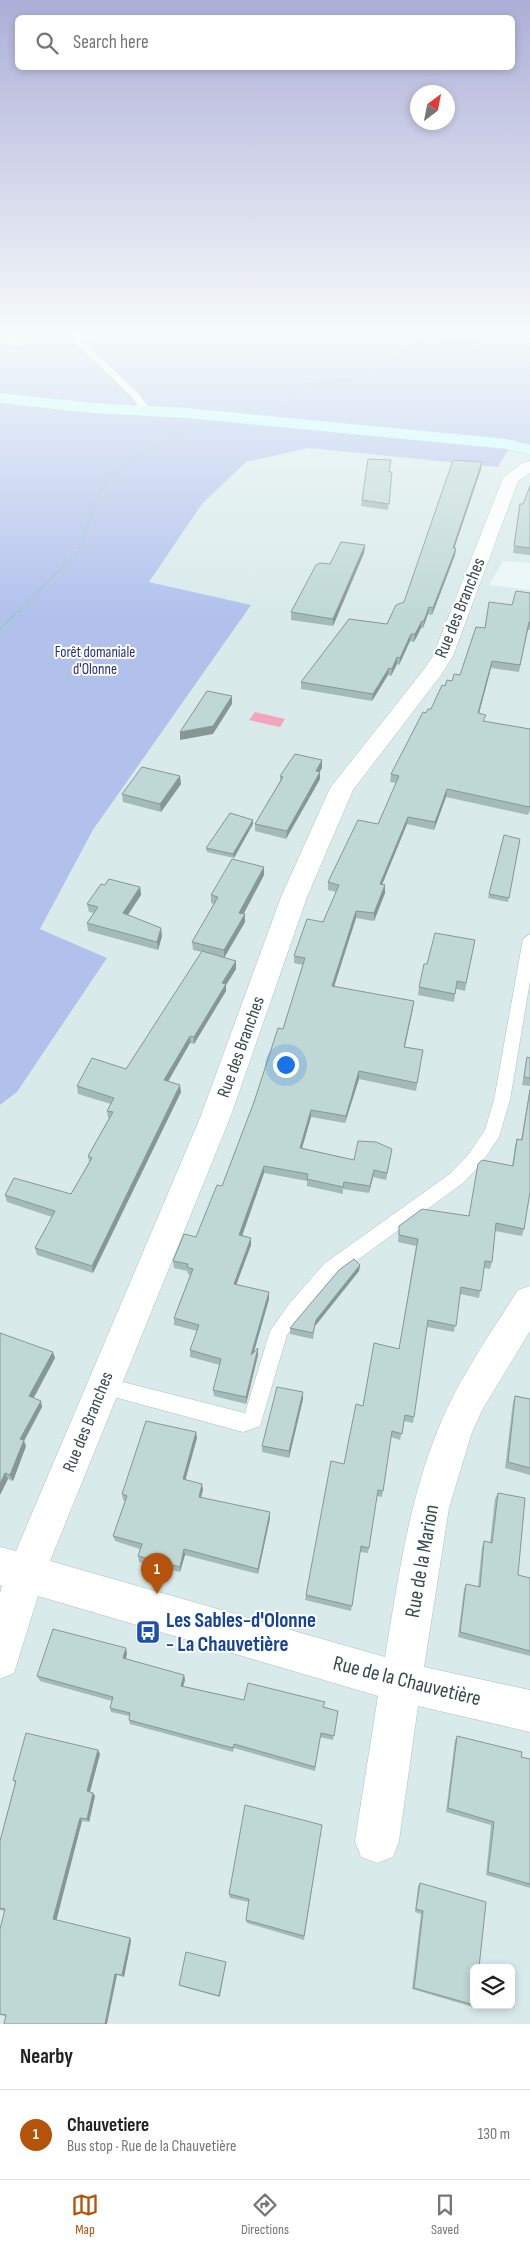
<!DOCTYPE html>
<html lang="en">
<head>
<meta charset="utf-8">
<style>
  :root { --surface:#fff; --page:#f6f6f6; --text:#222; --muted:#767676; --line:#e0e0e0; --accent:#b45309 }
  body { margin:0; font-family:"Sofia Sans Condensed",sans-serif; background:var(--page); color:var(--text) }
  .controls { position:absolute; right:15px; bottom:15px; display:grid; overflow:hidden; border-radius:8px; box-shadow:0 2px 8px #0003 }
  .controls button { width:45px; height:45px; display:grid; place-items:center; padding:0; border:0; border-bottom:1px solid var(--line); background:var(--surface); color:var(--text); font:25px sans-serif }
  .compass { position:absolute; left:410px; top:85px; width:45px; height:45px; border-radius:50%; background:var(--surface); box-shadow:0 2px 8px #0003; rotate:32deg }
  .you { position:absolute; left:285px; top:1064px; width:18px; height:18px; margin:-12px; border:4px solid #fff; border-radius:50%; background:#1a73e8; box-shadow:0 0 0 8px #1a73e833 }
  .badge { display:grid; place-items:center; width:32px; height:32px; border-radius:50%; background:var(--accent); color:#fff; font-size:16px; font-weight:700 }
  .pin { position:absolute; translate:-50% -41px; filter:drop-shadow(0 1px 2px #0008) }
  .pin::after { content:''; position:absolute; top:26px; width:18px; height:15px; background:inherit; clip-path:polygon(0 0,100% 0,50% 100%) }
  .list { margin:0; padding:0; list-style:none }
  h2 { display:flex; justify-content:space-between; align-items:center; height:65px; margin:0; padding:0 20px; font-size:21px }
  h2 small { font-size:16px; font-weight:400; color:var(--muted) }
  .list li { display:grid; grid-template-columns:32px 1fr auto; gap:15px; align-items:center; box-sizing:border-box; height:90px; padding:0 20px; border-top:1px solid var(--line) }
  .list b { display:block; font-size:19px; white-space:nowrap }
  .list p { margin:0; font-size:16px; white-space:nowrap; color:var(--muted) }
  .list em { font-size:16px; font-style:normal; color:var(--muted) }
  .icon { flex:none; width:28px; height:28px; fill:none; stroke:currentColor; stroke-width:2; stroke-linecap:round; stroke-linejoin:round }
  .map { position:relative; flex:none; width:530px; height:2024px; overflow:hidden }
  .search { position:absolute; background:var(--surface); box-shadow:0 2px 8px #0003; left:15px; right:15px; top:15px; height:55px; display:flex; align-items:center; gap:12px; box-sizing:border-box; padding:0 18px; border-radius:8px; color:var(--muted); font-size:19px }
  .sheet { height:155px; background:var(--surface) }
  nav { display:flex; justify-content:space-around; align-items:center; box-sizing:border-box; height:70px; border-top:1px solid var(--line); background:var(--surface); font-size:14px; color:var(--muted) }
  nav a { display:grid; justify-items:center; gap:2px }
  nav .on { color:var(--accent) }
  .map>svg:first-child { display:block }
</style>
</head>
<body>
<div class="map">
<svg width="530" height="2024" viewBox="0 0 530 2024">
  <rect width="100%" height="100%" fill="#eaf6f6"/>
  <path fill="#d8eaea" fill-rule="evenodd" d="M513,442L530,444V563L503,561L489,585L530,590V2024H0V1105L17,1092L107,958L40,929L93,831L250,605L149,582L202,504L246,462L309,448L498,467ZM474,1968H511V2005H474Z"/>
  <path fill="#b1c1ec" d="M0,334H66L73,341L62,343L76,342L107,334H530V444L513,442L498,467L309,448L246,462L202,504L149,582L251,605L93,830L40,929L107,958L17,1092L0,1105V342L8,345L30,344Z"/>
  <path fill="#f5a4bd" d="M255,712L285,719L280,727L249,720Z"/>
  <g fill="none" stroke-linecap="round" stroke-linejoin="round">
    <defs>
      <path id="lane" d="M67,334H75L138,393L151,411L150,413H144L132,397Z
        M530,934V981L510,1100L499,1137L480,1165L463,1183L337,1275L301,1316L287,1335L260,1426L243,1432L96,1392L93,1386L96,1380L103,1377L245,1413L270,1331L289,1304L325,1263L451,1173L468,1155L485,1130L494,1100L523,939Z"/>
      <path id="street" d="M530,461V473L518,481L453,656L441,675L353,790L307,897L230,1118L50,1561L385,1657C398,1581 408,1504 437,1432C457,1381 489,1336 518,1290L530,1286V1331L482,1410L471,1435L449,1508L424,1667L530,1690V1732L418,1706L399,1841L393,1857L377,1863L361,1857L355,1841L378,1696L38,1596L14,1673L0,1679V1593L2,1586L0,1585V1547L16,1551L200,1118L281,897L330,788L425,668L433,656L503,478L524,462Z"/>
      <path id="secondary" d="M0,393L92,403L186,408L507,439L530,445V455L507,449L186,418L92,413L0,403Z"/>
    </defs>
    <use href="#lane" stroke="#acc2c1" stroke-width="1"/>
    <use href="#street" stroke="#acc2c1" stroke-width="1"/>
    <use href="#secondary" stroke="#93d1d2" stroke-width="1"/>
    <path stroke="#9cc5c2" stroke-width="2" stroke-dasharray="1 1" stroke-linecap="butt" d="M435,334L482,346L530,349
      M286,405L302,385L358,379L429,334
      M86,529C92,516 96,499 104,487C120,461 157,446 183,433"/>
    <path stroke="#9cc5c2" stroke-width="2.5" stroke-dasharray="2 2" stroke-linecap="butt" d="M0,629L77,553L87,528"/>
    <use href="#lane" fill="#fff" fill-rule="evenodd"/>
    <use href="#street" fill="#fff" fill-rule="evenodd"/>
    <use href="#secondary" fill="#cbfdff" fill-rule="evenodd"/>
  </g>
  <path fill="#a4bab8" d="M482,462L481,469L454,548H456L455,555L432,615L428,614L423,628H421L414,642L410,641L399,665L397,664L391,676L388,675L372,701L301,689V682L387,624L404,602Z
    M392,472L388,510L361,506L362,500Z
    M530,486V555L513,553L520,504H523Z
    M365,545L364,553L333,626L291,620V612Z
    M530,593V630H528L519,672L491,668L479,713L485,722L530,729V810L528,815L446,797L434,830L407,824L382,885L385,893L374,921L356,918L334,986L413,1008L405,1047L423,1050L416,1091L359,1079L345,1123L311,1117L302,1148L354,1160L391,1156L386,1180L373,1177L369,1193L343,1189V1194L307,1186V1181L264,1173L242,1235L251,1238V1245L236,1285L269,1299L254,1352L258,1348V1355L246,1404L214,1396L213,1390L220,1365L190,1357V1350L197,1331L174,1325V1318L190,1275L188,1274L187,1271L174,1268L173,1261L196,1237L222,1186L283,1029L303,965L294,963V956L323,922L336,892L328,890V882L378,824L396,783L390,782L391,774L426,713L431,709L445,686L460,675L485,628L512,605Z
    M322,768L319,771L320,772V779L286,839L255,831V824L280,781V776Z
    M181,784L161,812L123,802L122,794Z
    M253,824L234,858L207,852L206,848Z
    M520,839L508,902L488,898L489,894Z
    M264,875L243,914L245,922L224,958L236,961V969L226,985V991L194,1044L190,1043L168,1081L181,1092L93,1273L37,1255L35,1248L52,1217L7,1202L5,1195L71,1194L89,1162L88,1156L109,1118H108L107,1111L111,1104L78,1094L77,1086L126,1069L202,952L193,950L192,942L214,904L211,903V895Z
    M105,885L140,887L141,895L127,915L162,936L158,950L88,931L87,923L94,913L89,912L87,904Z
    M475,940L465,991L456,989L454,1002L418,995L419,987L427,964Z
    M527,1057L530,1058V1086L522,1085Z
    M530,1087V1192L524,1229L522,1236L495,1231L492,1262L490,1269L484,1268L479,1298L460,1294L454,1332L427,1327L413,1423L404,1421L400,1440L391,1437L382,1497L377,1496L368,1553L360,1552L351,1611L305,1600L306,1595L344,1464L363,1406L399,1349L416,1246L398,1242L399,1226L468,1216L512,1166L515,1146L517,1139L521,1140Z
    M360,1265L359,1271L315,1326L313,1339L290,1334V1328Z
    M0,1333L55,1358L34,1398L42,1407L24,1441L26,1446L13,1481L8,1479L0,1495Z
    M303,1392V1399L289,1458L262,1452V1446Z
    M515,1396L530,1399V1475L505,1468L513,1402Z
    M197,1438L185,1479L203,1490L201,1497L270,1518L258,1574L185,1555L180,1572L139,1562L138,1556L140,1549L115,1541L113,1536L125,1501L123,1500L122,1494Z
    M498,1493L518,1575L530,1578V1656L458,1637L464,1589L466,1584L478,1587L482,1547L484,1541L490,1543L495,1499Z
    M127,1653L126,1659L184,1675L185,1680L183,1686L244,1700L324,1707L338,1711L333,1740L320,1737L315,1771L234,1748L233,1752L130,1724L129,1720V1716L111,1712L110,1708L112,1701L40,1681L37,1676Z
    M457,1736L521,1757L530,1759V1888L486,1875L491,1825L446,1812L455,1740Z
    M100,1754L90,1792L93,1793L95,1796L89,1822L82,1821L56,1920L130,1938L131,1941L124,1977L117,1975L6,2016L0,2015V1929L5,1911L0,1910V1841L15,1783L13,1780Z
    M322,1825L304,1940L247,1923L246,1920L249,1902L230,1898L229,1894Z
    M420,1883L474,2005H475L473,2007L412,1989L421,1914L415,1912L418,1886Z
    M226,1963L220,1997L180,1986L179,1985Z"/>
  <path fill="#869796" d="M482,462L481,469L452,555L453,548Z
    M365,545L364,553L333,626V619Z
    M456,548L455,555L432,615L433,608Z
    M429,607L428,614L423,628L424,621Z
    M422,621L421,628L414,642L415,634Z
    M411,634L410,641L399,665L400,658Z
    M397,657V664L391,676L392,669Z
    M492,661L491,668L477,721L478,713Z
    M389,668L388,675L372,701L373,694Z
    M232,696V704L213,734L180,740V732Z
    M322,760V768L316,778V771Z
    M320,772V779L286,839L287,831Z
    M180,776L181,784L161,812L160,804Z
    M447,789L446,797L434,830L435,822Z
    M408,817L407,824L379,892L380,884Z
    M253,820V824L234,858L233,854Z
    M264,867V875L240,921L239,913Z
    M385,885V893L374,921V913Z
    M140,887L141,895L124,921L123,913Z
    M356,911V918L332,993V986Z
    M245,914V922L224,958V950Z
    M161,928L162,936L158,950L157,942Z
    M236,961V969L226,985V991L194,1044V1037L222,983Z
    M414,1001L413,1008L403,1054L404,1047Z
    M190,1036V1043L165,1087L164,1080Z
    M359,1071V1079L345,1123L346,1116Z
    M180,1085L181,1092L93,1273L92,1266Z
    M311,1110V1117L300,1155V1148Z
    M264,1166V1173L240,1242L239,1235Z
    M374,1170L373,1177L369,1193L370,1186Z
    M251,1238V1245L234,1291V1284Z
    M360,1265L359,1271L315,1326L313,1339L316,1320Z
    M269,1292V1299L251,1362V1355Z
    M258,1348V1355L246,1404V1397Z
    M53,1352L55,1358L31,1402L29,1396Z
    M303,1392V1399L289,1458V1451Z
    M41,1401L42,1407L24,1441L26,1446L13,1481L10,1475L20,1439Z
    M196,1432L197,1438L184,1485L183,1479Z
    M5,1473L8,1479L0,1495V1484Z
    M202,1484L203,1490L199,1503V1497Z
    M270,1512V1518L258,1574V1569Z
    M184,1549L185,1555L180,1572V1567Z
    M126,1648L127,1653L125,1663L123,1658Z
    M184,1675L185,1680L182,1690L181,1686Z
    M98,1750L100,1754L89,1795L87,1791Z
    M93,1793L95,1796L89,1822L87,1819Z
    M80,1818L82,1821L56,1922L53,1919Z
    M130,1938L131,1941L124,1977L122,1975Z
    M115,1974L117,1975L107,2024H105Z"/>
  <path fill="#bfd8d6" stroke="#869796" d="M368,459L391,460L389,472H392L389,504L362,500Z
    M453,460L482,462L453,548H456L433,608L429,607L424,621H422L415,634H411L400,658L397,657L392,669L389,668L373,694L301,682L349,619L387,624L396,605L404,602Z
    M530,486V548L514,546L520,504H523Z
    M341,542L365,545L333,619L291,612L316,565L320,563L330,564Z
    M516,591L530,593V622H529L520,665L492,661L478,713L486,715L483,721L530,729V806L529,807L447,789L435,822L408,817L380,884L385,885L374,913L356,911L332,986L414,1001L404,1047L423,1050L417,1083L359,1071L346,1116L311,1110L300,1148L354,1160L358,1141L376,1142L392,1149L387,1173L374,1170L370,1186L344,1182L343,1187L307,1179L308,1174L264,1166L239,1235L251,1238L234,1284L269,1292L251,1355L258,1348L246,1397L213,1390L221,1359L190,1350L199,1325L174,1318L193,1269L187,1267L188,1264L173,1261L184,1234L196,1237L217,1185L222,1186L254,1102L278,1028L283,1029L305,958L294,956L307,919L323,922L339,885L328,882L358,820L378,824L399,776L391,774L423,712L426,713L428,709H431L442,685L445,686L447,680L452,681L454,674L460,675L476,627L485,628L489,602L512,605Z
    M207,691L232,696L213,726L180,732Z
    M295,754L322,760L316,771L320,772L287,831L255,824L283,777L280,776Z
    M142,767L180,776L160,804L122,794Z
    M230,813L253,820L233,854L206,848Z
    M504,835L520,839L509,898L489,894Z
    M232,859L264,867L239,913L245,914L224,950L192,942L218,897L211,895Z
    M109,879L140,887L123,913L161,928L157,942L87,923L98,907L87,904L101,884L105,885Z
    M435,933L475,940L466,983L457,981L455,994L419,987L424,964H427Z
    M202,951L236,961L222,983L226,984L194,1037L190,1036L164,1080L180,1085L92,1266L35,1248L55,1211L5,1195L14,1178L71,1194L92,1158L88,1156L113,1112L107,1111L114,1098L77,1086L92,1058L126,1069Z
    M527,1057L530,1058V1078L524,1077Z
    M530,1090V1192L524,1229L496,1223L492,1262L485,1261L481,1291L461,1287L456,1326L428,1320L414,1417L405,1415L402,1434L392,1431L383,1491L378,1490L369,1548L361,1546L352,1606L306,1595L331,1461L344,1464L356,1404L363,1406L374,1343L399,1349L418,1239L399,1235V1226L422,1209L469,1216L478,1164L482,1160L513,1166L517,1139L522,1140Z
    M354,1259L360,1265L316,1320L313,1333L290,1328L339,1270Z
    M0,1333L53,1352L29,1396L41,1401L20,1439L24,1440L10,1475L5,1473L0,1484Z
    M277,1387L303,1392L289,1451L262,1446Z
    M515,1396L530,1399V1468L508,1462Z
    M146,1421L196,1432L183,1479L202,1484L199,1497L270,1512L258,1569L184,1549L180,1567L138,1556L142,1544L113,1536L127,1496L122,1494Z
    M498,1493L525,1498L518,1575L530,1578V1651L460,1632L466,1584L480,1587L484,1541L492,1543Z
    M53,1629L126,1648L123,1658L184,1675L181,1686L244,1700L248,1683L325,1702L323,1707L338,1711L334,1736L321,1733L315,1767L234,1744L233,1748L129,1720L130,1713L110,1708L113,1697L37,1676Z
    M26,1733L98,1750L87,1791L93,1793L87,1819L80,1818L53,1919L130,1938L122,1975L115,1974L105,2024H4L6,2015L0,2014V1929L5,1909L0,1908V1841L16,1781L13,1780Z
    M457,1736L522,1752L521,1757L530,1759V1884L488,1872L494,1822L448,1808Z
    M245,1805L322,1825L304,1936L246,1920L249,1899L229,1894Z
    M420,1883L486,1902L479,1968H474V2005L414,1988L423,1911L416,1909Z
    M186,1952L226,1962L219,1996L179,1985Z"/>
  <linearGradient id="sky" x2="0" y2="1"><stop stop-color="#adaed7"/><stop offset="0.54" stop-color="#f6fbfb"/><stop offset="1" stop-color="#f6fbfb" stop-opacity="0"/></linearGradient>
  <rect width="530" height="617" fill="url(#sky)"/>
  <defs>
    <symbol id="bus-square" viewBox="-11 -11 22 22"><rect x="-9" y="-9" width="18" height="18" rx="4" fill="#1a4fb4" stroke="#fff"/><path d="M-5-6H5V4H4V6H2V4H-2V6H-4V4H-5ZM-3.5-4V0h7V-4ZM-3.5 1.2v1.5H-2V1.2ZM2 1.2v1.5H3.5V1.2Z" fill="#fff"/></symbol>
  </defs>
  <g fill-rule="evenodd">
    <use href="#bus-square" x="134" y="1618" width="28" height="28"/>
  </g>
  <g text-anchor="middle" dominant-baseline="central" stroke-width="4" stroke-linejoin="round" paint-order="stroke">
    <g font-size="15" fill="#252f82" stroke="#fff">
      <text x="95" y="652">Forêt domaniale<tspan x="95" dy="17">d'Olonne</tspan></text>
    </g>
    <g font-size="18" fill="#374b49" stroke="#fff">
      <text transform="translate(460 608) rotate(-68)">Rue des Branches</text>
      <text transform="translate(241 1047) rotate(-70)">Rue des Branches</text>
      <text transform="translate(88 1422) rotate(-68)">Rue des Branches</text>
    </g>
    <g font-size="21" fill="#374b49" stroke="#fff">
      <text transform="translate(422 1561) rotate(-80)">Rue de la Marion</text>
      <text transform="translate(407 1681) rotate(14)">Rue de la Chauvetière</text>
    </g>
    <g font-size="21" font-weight="bold" fill="#164399" stroke="#fff" text-anchor="start">
      <text x="166" y="1620">Les Sables-d'Olonne<tspan x="166" dy="24">- La Chauvetière</tspan></text>
    </g>
  </g>
</svg>
<div class="controls">
<button><svg class="icon" aria-label="layers" viewBox="0 0 24 24"><path d="M12 4l9 5-9 5-9-5zM3 14l9 5 9-5"/></svg></button>
</div>
<svg class="compass" viewBox="-18 -18 36 36"><path d="M0-13l5 13h-10z" fill="#e53935"/><path d="M0 13l5-13h-10z" fill="#767676"/></svg>
<div class="you"></div>
<div class="pin badge" style="left:157px;top:1594px">1</div>
<div class="search"><svg class="icon" aria-label="search" viewBox="0 0 24 24"><circle cx="10" cy="10" r="6"/><path d="M15 15l6 6"/></svg>Search here</div>
</div>
<section class="sheet">
<h2>Nearby<small></small></h2>
<ul class="list">
<li><span class="badge">1</span><div><b>Chauvetiere</b><p>Bus stop · Rue de la Chauvetière</p></div><em>130 m</em></li>
</ul>
</section>
<nav>
<a class="on"><svg class="icon" aria-label="map" viewBox="0 0 24 24"><path d="M3 6l6-2 6 2 6-2v14l-6 2-6-2-6 2zM9 4v14M15 6v14"/></svg>Map</a>
<a><svg class="icon" aria-label="directions" viewBox="0 0 24 24"><path d="M12 3l9 9-9 9-9-9zM9 14v-3h6M13 9l2 2-2 2"/></svg>Directions</a>
<a><svg class="icon" aria-label="saved" viewBox="0 0 24 24"><path d="M7 4h10v16l-5-4-5 4z"/></svg>Saved</a>
</nav>
</body>
</html>
